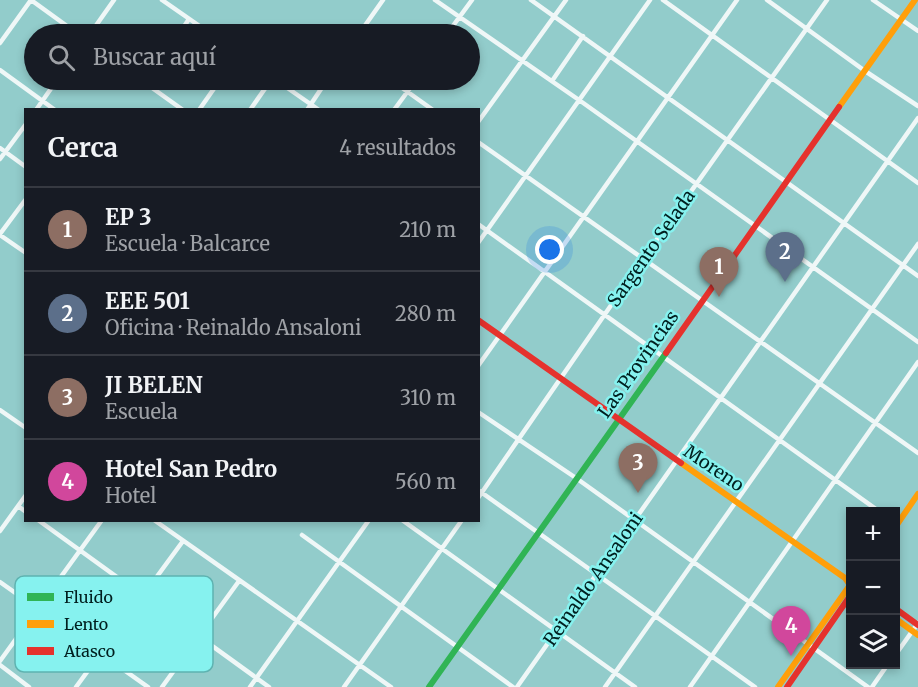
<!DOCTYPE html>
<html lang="es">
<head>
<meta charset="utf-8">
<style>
  :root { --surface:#171b24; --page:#20242c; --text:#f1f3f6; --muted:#9ea1a6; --line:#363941; --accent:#b45309 }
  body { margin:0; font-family:Merriweather,serif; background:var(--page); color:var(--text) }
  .controls { position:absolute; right:18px; bottom:18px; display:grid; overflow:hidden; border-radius:0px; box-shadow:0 3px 9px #0003 }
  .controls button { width:54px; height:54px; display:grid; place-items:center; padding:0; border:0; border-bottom:2px solid var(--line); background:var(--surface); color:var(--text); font:30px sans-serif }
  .you { position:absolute; left:550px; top:250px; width:21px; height:21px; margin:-15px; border:4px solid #fff; border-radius:50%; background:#1a73e8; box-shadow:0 0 0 9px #1a73e833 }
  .badge { display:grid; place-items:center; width:39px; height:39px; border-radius:50%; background:var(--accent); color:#fff; font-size:20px; font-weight:700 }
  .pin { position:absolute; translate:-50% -50px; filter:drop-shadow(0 2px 3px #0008) }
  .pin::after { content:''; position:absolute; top:32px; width:21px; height:18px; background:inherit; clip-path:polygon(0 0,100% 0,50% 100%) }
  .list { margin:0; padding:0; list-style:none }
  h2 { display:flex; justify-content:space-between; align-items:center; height:78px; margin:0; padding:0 24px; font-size:26px }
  h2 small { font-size:20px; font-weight:400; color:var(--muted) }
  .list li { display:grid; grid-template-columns:39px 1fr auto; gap:18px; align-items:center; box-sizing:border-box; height:84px; padding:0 24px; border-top:2px solid var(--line) }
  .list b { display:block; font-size:22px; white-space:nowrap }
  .list p { margin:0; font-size:20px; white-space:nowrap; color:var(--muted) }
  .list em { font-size:20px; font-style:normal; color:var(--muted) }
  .icon { flex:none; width:33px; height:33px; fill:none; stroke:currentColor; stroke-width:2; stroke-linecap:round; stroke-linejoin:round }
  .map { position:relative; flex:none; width:918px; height:687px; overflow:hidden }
  .search { position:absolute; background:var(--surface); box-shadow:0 3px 9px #0003; left:24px; top:24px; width:456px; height:66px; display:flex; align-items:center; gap:15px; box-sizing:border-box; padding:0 21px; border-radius:33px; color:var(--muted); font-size:22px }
  .panel { position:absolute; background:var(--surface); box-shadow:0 3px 9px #0003; left:24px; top:108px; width:456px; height:414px; border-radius:0px }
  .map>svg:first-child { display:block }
</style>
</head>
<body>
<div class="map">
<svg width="918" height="687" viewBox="0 0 918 687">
  <rect width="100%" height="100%" fill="#92cccb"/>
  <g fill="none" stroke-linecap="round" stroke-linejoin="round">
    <path stroke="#eff7f7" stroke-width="4.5" d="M31,0L78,34
      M162,0L211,34
      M435,0L579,100L918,342
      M531,0L918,276
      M663,0L918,183
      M767,0L865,71L918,106
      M873,0L918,31
      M90,34L114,0
      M179,34L189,19
      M359,34L383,0
      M447,34L472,0
      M0,43L31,0
      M0,70L55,110
      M141,80L183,110
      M276,80L319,110
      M391,80L433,110
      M552,81L583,36
      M36,110L57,80
      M199,110L220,80
      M250,110L271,80
      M307,110L327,80
      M394,110L416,80
      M478,122L566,0
      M478,142L918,453
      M0,148L26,167
      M0,159L26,124
      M478,224L880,512
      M0,234L26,199
      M0,235L26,253
      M478,243L650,0
      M478,366L737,0
      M0,410L26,428
      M478,412L576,478L868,687
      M478,490L755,687
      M478,498L643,259L827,0
      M18,506L26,512
      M38,520L269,687
      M154,520L391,687
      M402,520L635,687
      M0,531L26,495
      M302,535L513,687
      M0,582L148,687
      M896,654L918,623
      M0,661L102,520
      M0,665L29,687
      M76,687L183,541
      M162,687L239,581
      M250,687L369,520
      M344,687L462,520
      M517,687L918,118
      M605,687L918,244
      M690,687L918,362
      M872,687L888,664"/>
    <path stroke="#30b455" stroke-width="6" d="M429,687L666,353"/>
    <path stroke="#ff9f0a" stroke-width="6" d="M839,107L915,0
      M681,463L845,578L850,585
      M896,526L918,494
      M896,619L918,635
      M778,687L850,585"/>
    <path stroke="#e5322d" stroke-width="6" d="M478,320L681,463
      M666,353L839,107
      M896,609L918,625
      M787,687L850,596"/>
  </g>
  <g text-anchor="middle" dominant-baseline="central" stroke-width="5" stroke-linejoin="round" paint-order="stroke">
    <g font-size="18" fill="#001f1f" stroke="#86f2ef">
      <text transform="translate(651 248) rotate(-55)">Sargento Selada</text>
      <text transform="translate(638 364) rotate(-55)">Las Provincias</text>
      <text transform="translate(714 468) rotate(34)">Moreno</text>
      <text transform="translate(593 579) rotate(-55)">Reinaldo Ansaloni</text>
    </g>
  </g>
  <rect x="15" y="576" width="198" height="96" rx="9" fill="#86f2ef" stroke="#5eb3b1" stroke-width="1.5"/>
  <rect x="27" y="593" width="27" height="8" fill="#30b455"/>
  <rect x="27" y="620" width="27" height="8" fill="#ff9f0a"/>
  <rect x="27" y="647" width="27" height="8" fill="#e5322d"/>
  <g font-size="16" fill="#001f1f">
    <text x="64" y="603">Fluido</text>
    <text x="64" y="630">Lento</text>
    <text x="64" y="657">Atasco</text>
  </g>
</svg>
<div class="controls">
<button>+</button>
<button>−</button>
<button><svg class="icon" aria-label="layers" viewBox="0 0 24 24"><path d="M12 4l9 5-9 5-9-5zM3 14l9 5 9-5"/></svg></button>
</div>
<div class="you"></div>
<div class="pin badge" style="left:719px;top:297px;background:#8d6e63">1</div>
<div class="pin badge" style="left:785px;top:282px;background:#5c6f8a">2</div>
<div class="pin badge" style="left:638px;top:493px;background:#8d6e63">3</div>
<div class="pin badge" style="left:791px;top:656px;background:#d1479c">4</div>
<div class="search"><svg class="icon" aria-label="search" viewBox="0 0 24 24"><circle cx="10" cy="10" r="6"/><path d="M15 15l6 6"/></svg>Buscar aquí</div>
<section class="panel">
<h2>Cerca<small>4 resultados</small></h2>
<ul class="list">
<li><span class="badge" style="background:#8d6e63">1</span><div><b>EP 3</b><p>Escuela · Balcarce</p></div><em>210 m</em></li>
<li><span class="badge" style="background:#5c6f8a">2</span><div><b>EEE 501</b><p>Oficina · Reinaldo Ansaloni</p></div><em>280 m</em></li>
<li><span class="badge" style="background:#8d6e63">3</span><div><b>JI BELEN</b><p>Escuela</p></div><em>310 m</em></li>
<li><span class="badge" style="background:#d1479c">4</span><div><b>Hotel San Pedro</b><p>Hotel</p></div><em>560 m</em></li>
</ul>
</section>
</div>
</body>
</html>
